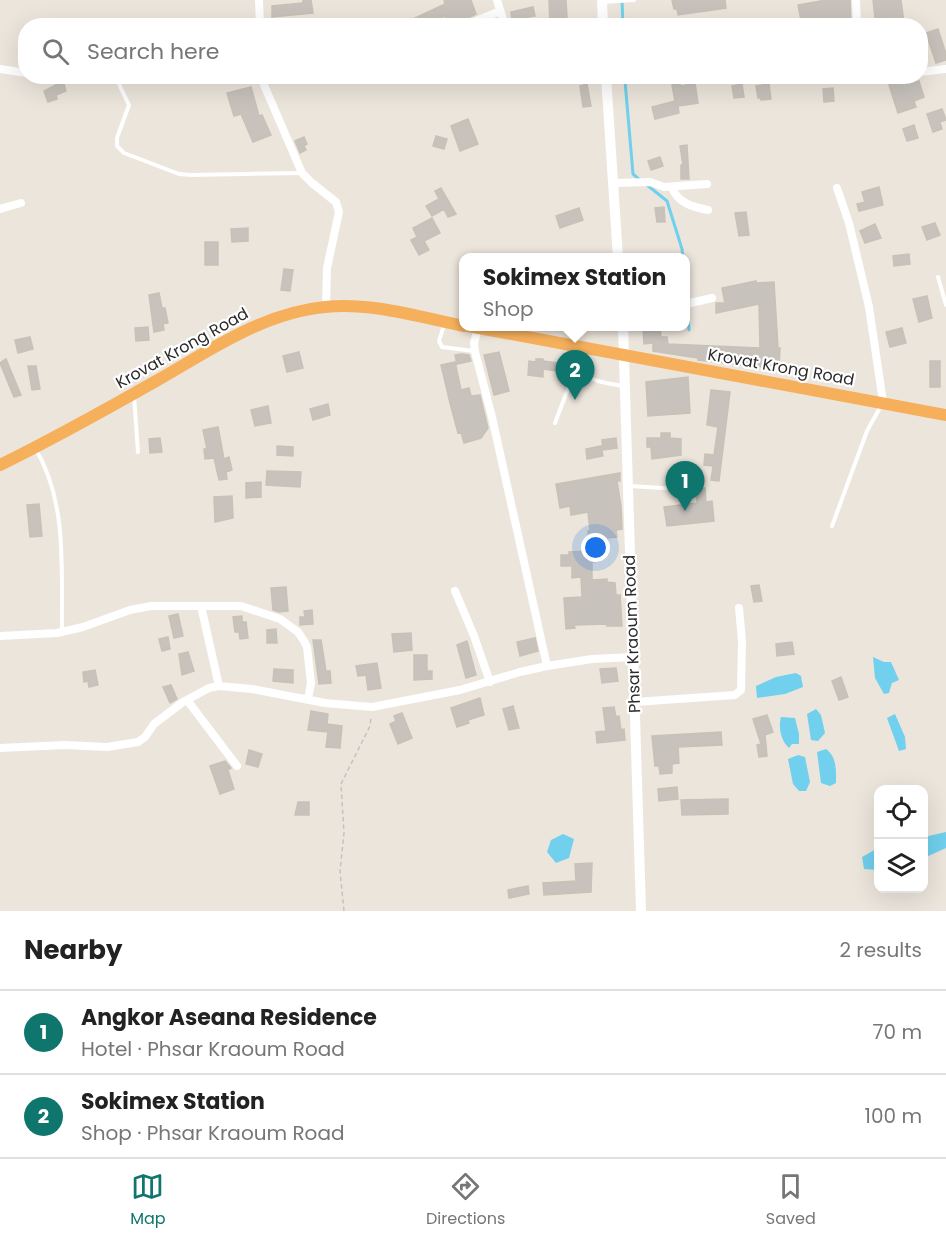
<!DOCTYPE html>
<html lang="en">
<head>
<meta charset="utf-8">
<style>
  :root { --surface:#fff; --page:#f6f6f6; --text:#222; --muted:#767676; --line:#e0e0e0; --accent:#0f766e }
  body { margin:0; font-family:Poppins,sans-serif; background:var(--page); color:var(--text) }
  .controls { position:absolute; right:18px; bottom:18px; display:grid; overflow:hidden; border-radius:12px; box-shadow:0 6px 24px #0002 }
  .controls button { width:54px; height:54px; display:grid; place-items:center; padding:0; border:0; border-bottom:2px solid var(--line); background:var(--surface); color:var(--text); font:30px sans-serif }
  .you { position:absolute; left:596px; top:548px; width:21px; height:21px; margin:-15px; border:4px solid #fff; border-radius:50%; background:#1a73e8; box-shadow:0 0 0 9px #1a73e833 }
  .badge { display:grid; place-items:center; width:39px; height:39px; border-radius:50%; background:var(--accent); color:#fff; font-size:20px; font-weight:700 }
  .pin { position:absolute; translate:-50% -50px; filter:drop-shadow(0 2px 3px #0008) }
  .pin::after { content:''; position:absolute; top:32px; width:21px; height:18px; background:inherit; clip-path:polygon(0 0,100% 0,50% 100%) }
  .popup { position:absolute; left:459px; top:253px; width:231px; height:78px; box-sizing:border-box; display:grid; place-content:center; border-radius:12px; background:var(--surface); filter:drop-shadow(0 2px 4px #0005); font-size:20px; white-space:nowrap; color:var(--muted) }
  .popup b { font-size:22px; color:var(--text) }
  .popup::after { content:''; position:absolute; left:50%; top:100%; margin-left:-12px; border:12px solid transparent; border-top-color:var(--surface) }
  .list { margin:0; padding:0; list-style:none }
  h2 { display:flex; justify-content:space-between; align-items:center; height:78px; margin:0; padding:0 24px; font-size:26px }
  h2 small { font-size:20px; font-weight:400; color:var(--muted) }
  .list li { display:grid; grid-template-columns:39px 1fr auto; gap:18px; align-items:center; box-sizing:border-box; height:84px; padding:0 24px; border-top:2px solid var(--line) }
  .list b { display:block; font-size:22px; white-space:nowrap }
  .list p { margin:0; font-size:20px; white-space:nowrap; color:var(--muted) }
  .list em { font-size:20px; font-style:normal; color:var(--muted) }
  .icon { flex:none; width:33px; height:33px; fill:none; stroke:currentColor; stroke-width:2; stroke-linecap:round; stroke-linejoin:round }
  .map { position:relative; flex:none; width:946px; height:911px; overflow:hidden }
  .search { position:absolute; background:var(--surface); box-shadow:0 6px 24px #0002; left:18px; right:18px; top:18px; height:66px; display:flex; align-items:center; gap:15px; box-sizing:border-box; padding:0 21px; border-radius:24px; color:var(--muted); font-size:22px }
  .sheet { height:246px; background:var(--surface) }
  nav { display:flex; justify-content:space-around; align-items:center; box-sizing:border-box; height:84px; border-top:2px solid var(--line); background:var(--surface); font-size:16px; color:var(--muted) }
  nav a { display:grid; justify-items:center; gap:3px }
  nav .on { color:var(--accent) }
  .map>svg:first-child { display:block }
</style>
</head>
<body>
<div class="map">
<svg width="946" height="911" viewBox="0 0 946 911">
  <rect width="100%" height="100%" fill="#ece5dc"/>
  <path fill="#70d0ed" d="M873,657L884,662H891L899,680L892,683L889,693L884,694L875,678Z
    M796,673L801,676L803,687L785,694L757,698L756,686L776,677Z
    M816,709L821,715L825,733L818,741L811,740L807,714Z
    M895,714L905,737L906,749L899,751L887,718Z
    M781,717L795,718L799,734V744H792L789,748C781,741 778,727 781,717Z
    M826,749C837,757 836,770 836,783L830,786L821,783L817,752Z
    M798,755L805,757L810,782L806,791H799L793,784L788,759Z
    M946,832V848L924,858V837Z
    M563,834L574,839L569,858L556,863L547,852L551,840Z
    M878,848V870L864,869L862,857Z"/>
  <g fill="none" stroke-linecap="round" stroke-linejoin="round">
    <path stroke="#70d0ed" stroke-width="3" d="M622,0L623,26
      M625,81L633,174L641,181
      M647,185L667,201L682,249L683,258
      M686,292L689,330"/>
  </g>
  <path fill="#c7c2bc" stroke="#c7c1b6" stroke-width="1.5" d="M303,0H311L313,13L272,17V6L303,3Z
    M444,0H471L476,14L461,21L458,26H449L445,16L430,22L431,24L426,26H419L415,18L445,4Z
    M549,0H566L567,18L564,19V22L550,23Z
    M672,0H725L726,8L678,15L677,9H674Z
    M826,0H850L851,26H810V19L801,20L798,5Z
    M873,0H901L904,23L899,26H876Z
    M533,7L535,16L512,20L511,12Z
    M938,29L946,54V60L936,63L926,33Z
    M907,79L908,85L919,81L924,97L914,101L916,107L898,113L889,85Z
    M63,81L66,91L56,95L57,99L48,102L44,91Z
    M680,83L681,86L695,83L698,103L678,106L679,113L655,119L652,107L675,101L672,85Z
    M587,84L591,106L583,107L580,86Z
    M742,84L744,97L734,98L732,86Z
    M769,84L771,99L761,100L760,98H758L756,86Z
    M251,87L259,116L262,115L271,135L253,142L241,114L234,116L227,93Z
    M833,88L834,101L824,102L823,89Z
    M942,109L946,120L940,122L942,129L933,132L927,114Z
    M468,119L478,144L460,151L451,126Z
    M914,125L918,138L907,141L903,129Z
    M436,136L447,139L444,149L433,146Z
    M304,137L307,144L304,146L306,150L300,153L295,141Z
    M687,145L689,179H681V165H683L680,146Z
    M660,157L663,166L651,170L648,161Z
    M879,187L883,205L859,211L857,204L865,202L862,192Z
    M441,188L456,214L448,217L444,209L432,216L426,206L439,199L435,191Z
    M664,207L665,222H657L655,208Z
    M579,208L583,220L560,228L556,216Z
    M746,212L749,235L739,236L735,213Z
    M432,218L440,233L424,241L429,250L419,255L411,240L417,237L413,228Z
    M935,223L940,235L927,240L922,227Z
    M875,224L881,238L865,243L860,231Z
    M248,228V241L232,242L231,229Z
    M205,242H218V265H205Z
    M909,254L910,264L894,266L893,256Z
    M284,269L293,270L290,291L281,290Z
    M756,281V283L774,282L778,348H780L779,369L698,360V358L653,351V343L644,344L643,328L660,327L661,337H667L668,344L760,348L759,304L716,313V303H725L722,288Z
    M159,293L162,308H165L168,323L163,324L164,330L154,332L149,295Z
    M927,296L932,318L919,322L913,299Z
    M148,327L149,340L136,341L135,328Z
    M902,328L906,343L890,347L886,332Z
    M30,337L33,349L18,353L15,340Z
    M299,352L303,368L287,372L283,356Z
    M499,352L509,391L494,395L484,355Z
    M461,354L469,355L471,361L457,364L455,355Z
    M6,359L21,395L14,397L0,363Z
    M536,359H543V361L558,363L557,371L543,369V377L528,375L529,361L536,362Z
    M930,361H940V387H930Z
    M455,362L461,390L469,388L471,396L480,395L488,428L481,438L464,443L461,432L458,433L450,403L441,365Z
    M28,366H36L40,389L32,390Z
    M688,377L690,413L648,416L646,382Z
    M711,390L730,392L719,481L711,480L713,466L704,465L705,454L714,455L718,427L707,425Z
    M328,404L330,415L313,420L310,409Z
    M268,406L271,423L255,426L251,410Z
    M218,427L224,459L229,457L232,470L226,472L227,479L219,480L214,458L205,459L204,449H207L203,430Z
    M661,433H670V438L681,439V455L652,459L651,447H647V438H661Z
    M160,438L162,452L150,453L149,439Z
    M616,438L617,448L603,450L602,440Z
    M277,446L293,447V456L277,455Z
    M601,446L603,456L587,459L586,449Z
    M267,471L301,472L300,487L266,485Z
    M620,473V481H617L621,506L622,529L616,530L617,537L607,538L608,543L599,544L600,561L592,562V580L607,579V582L615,583L616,595H620L622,626H607V624L574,625L575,628L566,629L564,598L582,597L581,577L572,578V566H561V555H569V552L589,551L588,531H590L588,512L571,515L570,506L560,508L556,484Z
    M261,482V497L246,498V483Z
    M705,488L706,502L712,501L714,521L667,526L664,507L697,503L696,489Z
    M232,496L233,518L215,522L214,497Z
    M39,504L42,536L30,537L27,505Z
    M759,585L762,601L754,602L751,586Z
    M286,587L288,611L279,612L273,610L271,588Z
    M312,610L313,624L300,625V617H305L304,611Z
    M178,614L183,636L174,638L169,616Z
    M242,616V622H246L248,638L240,639L239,632H235L233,617Z
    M276,629L277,643H267V630Z
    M411,633L412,650L394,652L392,634Z
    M168,637L170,649L162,651L159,639Z
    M535,638L538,651L520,656L517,642Z
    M313,640H321L326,671H330L331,683L319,684Z
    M467,641L476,675L466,678L457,645Z
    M792,642L794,654L777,656L776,644Z
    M188,652L194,671L182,675L179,654Z
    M414,655H427V671H432V679L414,680Z
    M377,663L381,688L368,690L366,675L358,676L356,666Z
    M616,668L618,681L602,683L600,669Z
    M274,669L293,670V683L273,681Z
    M95,670L98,685L89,687L88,681L84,682L83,672Z
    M841,677L848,697L839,700L832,681Z
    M171,685L177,699L170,703L163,687Z
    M480,698L484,715L468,720L469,723L457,727L451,708Z
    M513,706L519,728L509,730L503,709Z
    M614,707L616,717L619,716L621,730L624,729L625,740L597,743L596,732L606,731L603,708Z
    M311,711L328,714L327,724L342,726L340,748L326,747L328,732L308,730Z
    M402,713L412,738L398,744L390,724L396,721L394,716Z
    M767,715L773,732L765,735L767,756L759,757L757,745L761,744L753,719Z
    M721,732L722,745L678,747L679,763L672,764V773L660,774L659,766H655L652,736Z
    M249,750L262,754L258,767L246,764Z
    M225,761L231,768L228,770L234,789L220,794L210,766Z
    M677,787L678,799L659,801L658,789Z
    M728,799V814L682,815L681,800Z
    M298,802H309V815H295Z
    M592,863L591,892L544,895L543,883L576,881L575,864Z
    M528,886L529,894L509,898L508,890Z"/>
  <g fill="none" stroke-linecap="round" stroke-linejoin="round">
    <path stroke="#c3c3c3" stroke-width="1.5" stroke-dasharray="4.5 3" stroke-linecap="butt" d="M344,911L340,871L344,833L341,784L370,726L371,717"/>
    <path stroke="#fff" stroke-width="4" d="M603,2L634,0
      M115,76L129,105L117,138V146L124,153L179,174L191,175L302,173
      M938,277L946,305
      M444,325L439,341L442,347L474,351
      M573,347C580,381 592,380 622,386
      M134,396L138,452
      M555,423L577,365
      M35,448C68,502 61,570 62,631
      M629,486L679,489
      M832,526L867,431L882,404"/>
    <path stroke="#fff" stroke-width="8" d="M259,0L260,26
      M497,0L505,26
      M856,0L857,26
      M464,26L500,11
      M0,69L26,73
      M920,72L946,69
      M263,76L264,85L302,173L312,183L336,202L339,212L327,268L326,306
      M606,80H649L670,76
      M613,183L650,182L664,187L707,184
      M672,187C677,203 693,207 708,210
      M837,188L849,223L869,307L883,402
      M0,209L21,203
      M686,304L712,298
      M478,328L474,343L475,352L492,417L547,666
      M455,591L474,636L490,682
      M201,606L219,686
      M0,636L57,633L83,627L130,610L151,606H241L280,619L298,632L304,641L307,647L311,683L308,699
      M187,700L237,766
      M635,702L735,695L741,690L742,641L739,608
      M0,748L65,745L107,747L138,742L145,737L154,724L183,702L209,688L219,686L252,689L325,703L372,707L460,690L520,672L547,666L592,659L633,657"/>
    <path stroke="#fff" stroke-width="10" d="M602,0L603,26
      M606,76L618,258
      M623,326L641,911"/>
    <path stroke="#f6b05c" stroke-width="12" d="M468,326L946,415
      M0,465C53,439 105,410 156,381C209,351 262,313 325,307C371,302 419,317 464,326"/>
  </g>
  <g text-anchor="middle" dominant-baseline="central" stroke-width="4.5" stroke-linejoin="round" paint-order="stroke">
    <g font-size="16" fill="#2a2a2a" stroke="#fff">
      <text transform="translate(182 348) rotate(-29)">Krovat Krong Road</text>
      <text transform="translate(781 367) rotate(10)">Krovat Krong Road</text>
      <text transform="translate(632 634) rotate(-92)">Phsar Kraoum Road</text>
    </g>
  </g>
</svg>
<div class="controls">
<button><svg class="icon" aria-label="locate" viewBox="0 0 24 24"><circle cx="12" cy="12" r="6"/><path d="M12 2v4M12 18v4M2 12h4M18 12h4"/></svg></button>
<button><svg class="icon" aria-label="layers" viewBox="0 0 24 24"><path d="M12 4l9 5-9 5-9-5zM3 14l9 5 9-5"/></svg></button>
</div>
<div class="you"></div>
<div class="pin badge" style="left:685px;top:511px">1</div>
<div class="pin badge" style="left:575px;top:400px">2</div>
<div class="popup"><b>Sokimex Station</b>Shop</div>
<div class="search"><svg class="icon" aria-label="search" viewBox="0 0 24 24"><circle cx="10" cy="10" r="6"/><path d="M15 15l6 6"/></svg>Search here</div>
</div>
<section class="sheet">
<h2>Nearby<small>2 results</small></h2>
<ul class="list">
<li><span class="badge">1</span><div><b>Angkor Aseana Residence</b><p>Hotel · Phsar Kraoum Road</p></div><em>70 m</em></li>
<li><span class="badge">2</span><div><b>Sokimex Station</b><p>Shop · Phsar Kraoum Road</p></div><em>100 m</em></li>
</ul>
</section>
<nav>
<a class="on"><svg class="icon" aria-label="map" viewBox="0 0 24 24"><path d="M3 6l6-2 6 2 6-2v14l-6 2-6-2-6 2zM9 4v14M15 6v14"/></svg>Map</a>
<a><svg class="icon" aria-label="directions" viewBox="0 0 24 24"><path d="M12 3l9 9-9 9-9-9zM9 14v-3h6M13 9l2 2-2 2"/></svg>Directions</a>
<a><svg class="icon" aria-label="saved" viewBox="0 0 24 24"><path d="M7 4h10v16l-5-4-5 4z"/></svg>Saved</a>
</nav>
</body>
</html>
